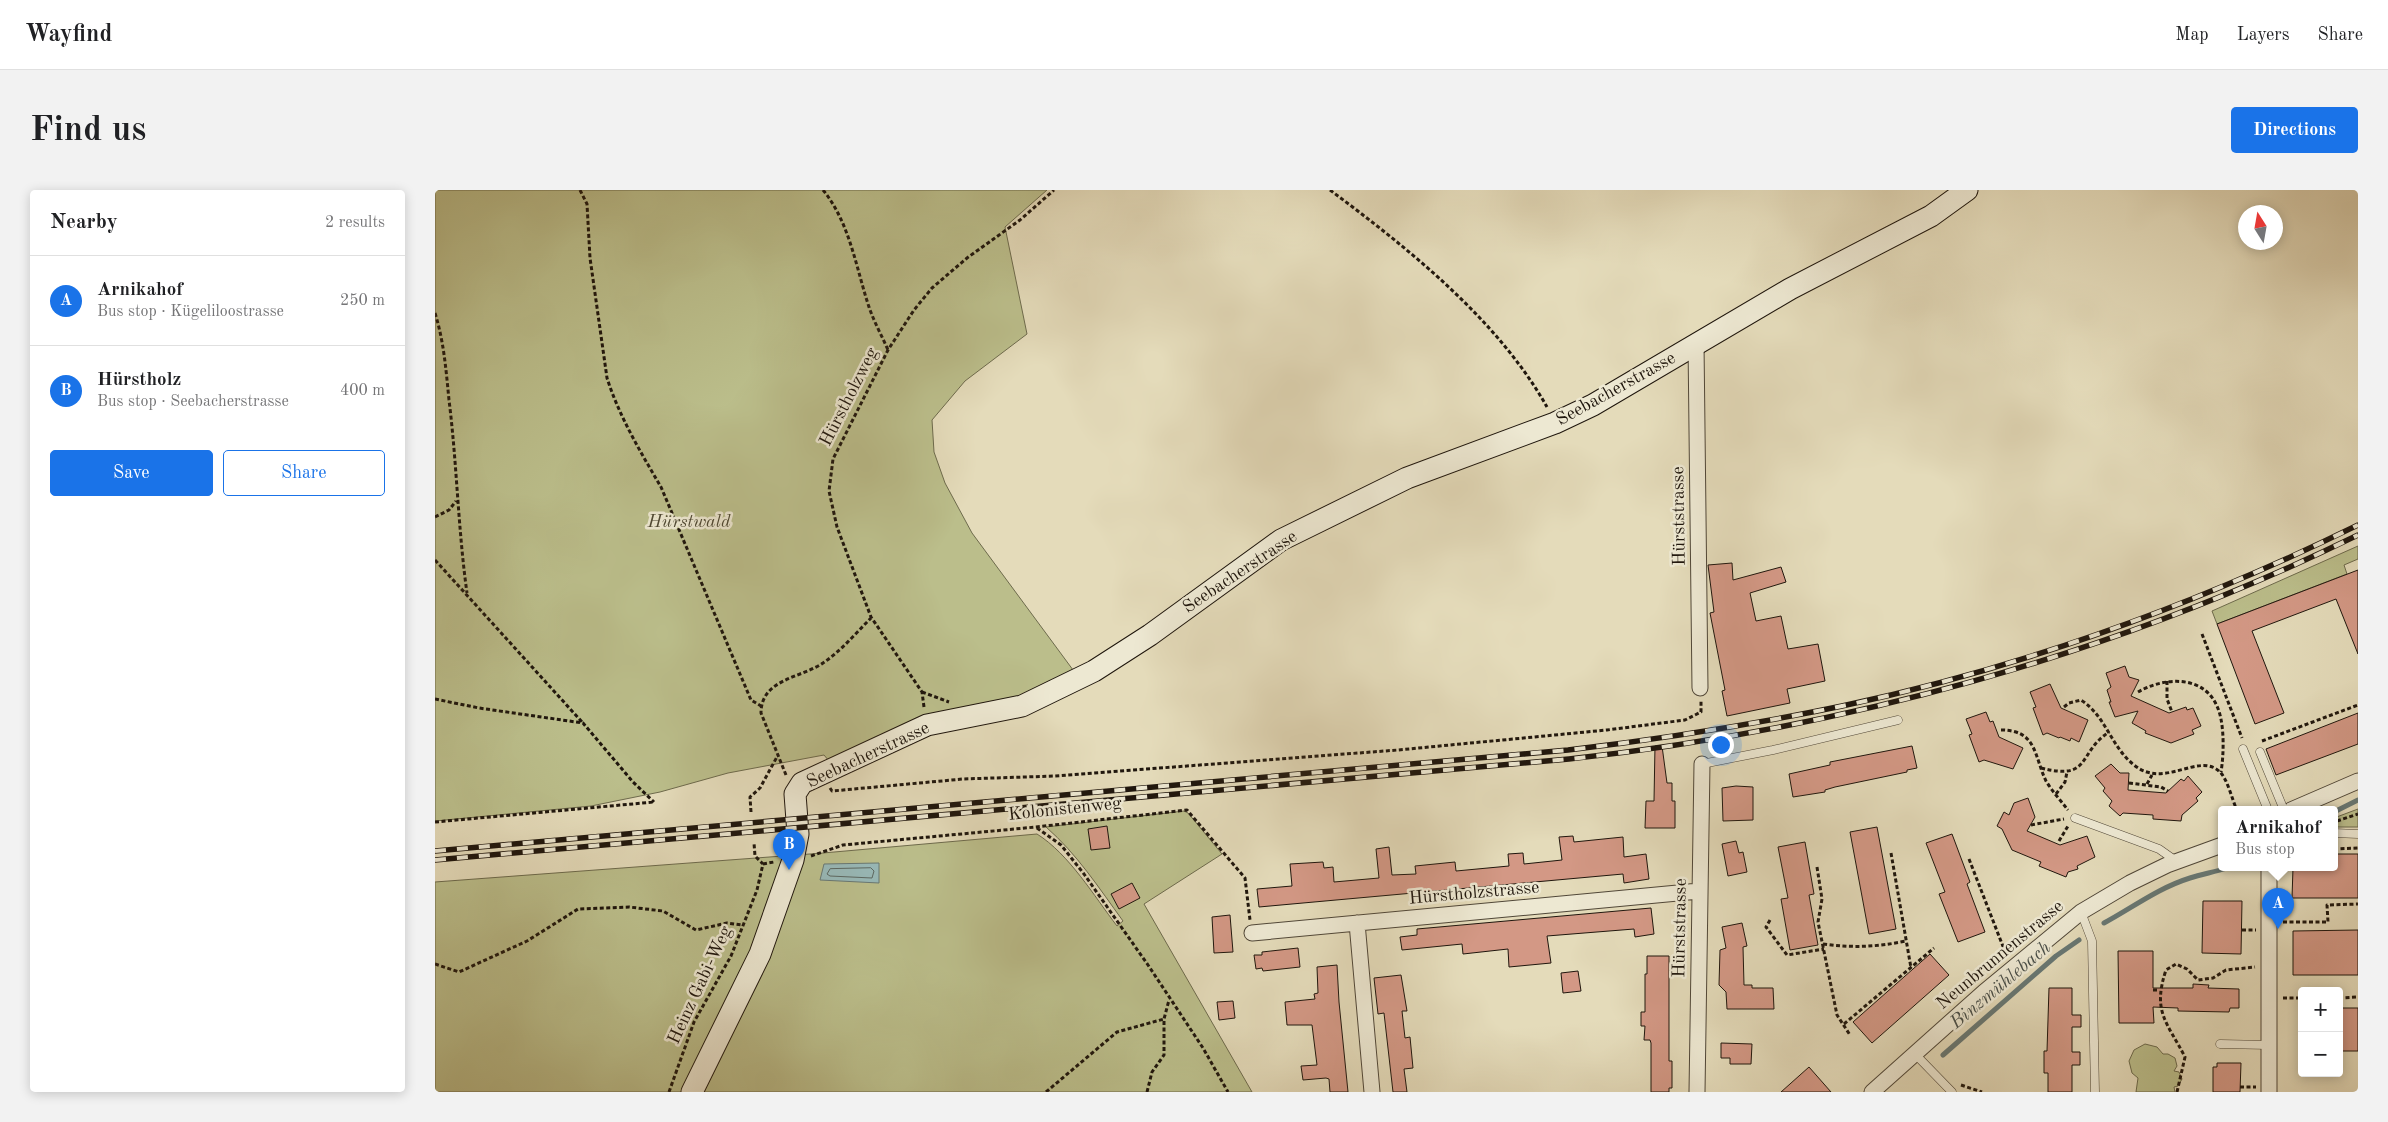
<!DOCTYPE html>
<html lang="en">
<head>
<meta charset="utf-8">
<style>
  :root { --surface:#fff; --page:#f2f2f2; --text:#202124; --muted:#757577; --line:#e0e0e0; --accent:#1a73e8 }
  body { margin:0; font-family:"Old Standard TT",serif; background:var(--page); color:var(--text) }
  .controls { position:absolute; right:15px; bottom:15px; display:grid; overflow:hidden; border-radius:5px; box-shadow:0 2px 12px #0003 }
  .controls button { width:45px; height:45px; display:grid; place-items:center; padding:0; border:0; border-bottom:1px solid var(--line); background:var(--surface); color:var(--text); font:25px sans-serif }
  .compass { position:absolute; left:1803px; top:15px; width:45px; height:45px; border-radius:50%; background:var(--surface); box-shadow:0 2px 12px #0003; rotate:349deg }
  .you { position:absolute; left:1285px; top:554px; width:18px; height:18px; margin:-12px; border:4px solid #fff; border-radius:50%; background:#1a73e8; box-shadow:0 0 0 8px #1a73e833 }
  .badge { display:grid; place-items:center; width:32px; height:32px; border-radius:50%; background:var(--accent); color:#fff; font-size:16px; font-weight:700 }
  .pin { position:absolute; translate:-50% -41px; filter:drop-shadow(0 1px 2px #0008) }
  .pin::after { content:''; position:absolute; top:26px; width:18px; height:15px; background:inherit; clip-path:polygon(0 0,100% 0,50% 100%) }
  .popup { position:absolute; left:1783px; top:616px; width:120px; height:65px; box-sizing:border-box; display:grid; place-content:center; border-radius:5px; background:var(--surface); filter:drop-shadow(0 1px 4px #0005); font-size:16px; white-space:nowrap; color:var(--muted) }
  .popup b { font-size:19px; color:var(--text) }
  .popup::after { content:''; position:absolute; left:50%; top:100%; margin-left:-10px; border:10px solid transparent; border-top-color:var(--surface) }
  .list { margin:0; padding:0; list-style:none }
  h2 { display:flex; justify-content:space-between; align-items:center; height:65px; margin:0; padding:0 20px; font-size:21px }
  h2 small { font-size:16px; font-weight:400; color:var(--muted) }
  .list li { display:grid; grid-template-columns:32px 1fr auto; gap:15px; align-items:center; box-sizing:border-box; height:90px; padding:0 20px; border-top:1px solid var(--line) }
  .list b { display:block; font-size:19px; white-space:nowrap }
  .list p { margin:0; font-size:16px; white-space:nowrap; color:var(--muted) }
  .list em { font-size:16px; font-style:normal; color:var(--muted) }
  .actions { display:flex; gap:10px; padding:15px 20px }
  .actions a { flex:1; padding:11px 0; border:1px solid var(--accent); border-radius:5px; text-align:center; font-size:18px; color:var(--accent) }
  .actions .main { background:var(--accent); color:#fff }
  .map { position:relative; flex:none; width:1923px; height:902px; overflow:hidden; border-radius:5px }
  header { display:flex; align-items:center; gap:30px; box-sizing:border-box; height:70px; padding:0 25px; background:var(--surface); border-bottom:1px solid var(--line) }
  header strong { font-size:24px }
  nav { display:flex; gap:28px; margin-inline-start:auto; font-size:18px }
  .intro { display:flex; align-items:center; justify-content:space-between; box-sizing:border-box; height:120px; padding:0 30px }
  h1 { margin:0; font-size:35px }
  .button { padding:12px 22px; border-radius:5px; background:var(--accent); color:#fff; font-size:18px; font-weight:700 }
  main { display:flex; gap:30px; padding:0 30px }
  aside { flex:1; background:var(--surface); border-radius:5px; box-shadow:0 2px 12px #0003 }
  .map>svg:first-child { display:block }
</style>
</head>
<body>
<header>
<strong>Wayfind</strong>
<nav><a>Map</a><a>Layers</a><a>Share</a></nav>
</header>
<div class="intro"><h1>Find us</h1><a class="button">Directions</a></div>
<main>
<aside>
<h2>Nearby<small>2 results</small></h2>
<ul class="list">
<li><span class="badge">A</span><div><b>Arnikahof</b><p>Bus stop · Kügeliloostrasse</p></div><em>250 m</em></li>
<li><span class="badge">B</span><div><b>Hürstholz</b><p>Bus stop · Seebacherstrasse</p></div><em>400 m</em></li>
</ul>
<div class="actions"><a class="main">Save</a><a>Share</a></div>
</aside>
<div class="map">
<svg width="1923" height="902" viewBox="0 0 1923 902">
  <rect width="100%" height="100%" fill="#e4dbba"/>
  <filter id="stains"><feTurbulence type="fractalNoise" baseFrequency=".004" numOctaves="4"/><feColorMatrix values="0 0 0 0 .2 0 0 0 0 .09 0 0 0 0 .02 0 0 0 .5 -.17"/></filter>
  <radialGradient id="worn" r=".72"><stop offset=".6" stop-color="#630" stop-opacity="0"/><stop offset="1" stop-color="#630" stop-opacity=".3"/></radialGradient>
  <path fill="#bbbe8b" stroke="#6d6a4c" d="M0,0H612L570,37L592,144L530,191L497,230L499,262L510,293L537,343L641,484L583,511L394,571L389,565L293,583L225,602L156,616L0,631Z
    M1923,356V369L1909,375L1912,384L1782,434L1777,421Z
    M1923,619V637H1899V628Z
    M749,621L753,623L787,664L709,714L817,902H0V692L388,663L602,644C634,664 659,706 682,736L688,731C664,698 642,664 611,637Z
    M1710,854L1722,857L1728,864H1733L1740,868L1742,876L1739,881L1744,882L1747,889L1743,896L1739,897L1740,902H1701L1703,888L1697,883L1694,871L1699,860Z"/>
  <path fill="#98b9b8" stroke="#687874" d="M444,673V693L385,690L389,674Z"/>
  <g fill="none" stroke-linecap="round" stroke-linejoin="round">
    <path stroke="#5c6862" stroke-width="1" d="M436,678L439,681L437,688L395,686L392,684L395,679Z"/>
    <path stroke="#687874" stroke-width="5" d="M1899,622L1923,610
      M1669,733C1697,718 1723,698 1755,688C1767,684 1780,682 1792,678
      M1508,865L1621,766L1644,750"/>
  </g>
  <path fill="#d39885" stroke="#1f160d" d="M1297,373L1298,390L1346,377L1351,392L1315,403L1321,431L1346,426L1353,459L1383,454L1390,491L1352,499L1355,513L1292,526L1287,501L1290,500L1275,423L1279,422L1273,375Z
    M1923,380V464L1901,409L1817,441L1849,523L1820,534L1782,434Z
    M1690,476L1694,487L1704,490L1696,506L1734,523L1751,517L1752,520L1758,518L1766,536L1757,540L1759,544L1736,553L1710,543L1711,541L1697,533L1703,521L1680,527L1674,512H1676L1672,500L1676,497L1671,483Z
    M1615,494L1626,518L1653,530L1644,552L1636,548L1635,551L1625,547L1624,548L1612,543L1608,545L1598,518L1601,517L1595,502Z
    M1551,522L1555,532L1558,531L1564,547L1588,558L1578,579L1549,570L1544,572L1534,545L1537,544L1531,529Z
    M1923,523V554L1841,585L1831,559Z
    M1220,556H1227L1232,593H1237V611H1240V638H1210L1211,611H1219Z
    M1477,556L1482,578L1472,580V582L1400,597L1390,600V602L1358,607L1354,584L1395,575V572Z
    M1676,574L1685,583H1694L1693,600L1731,603L1746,589L1749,591L1753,586L1767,602L1761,608L1763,611L1747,625L1746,631L1718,629V625L1688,623L1685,626L1674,616L1677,611L1668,601L1670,598L1660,586Z
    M1301,596L1318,597V630L1288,631L1287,598Z
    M1593,608L1600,627L1592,641L1625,655L1652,646L1660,667L1642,676L1643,679L1633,682L1631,687L1604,676L1606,672L1577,660L1567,639L1562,636L1569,622L1574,625L1579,613Z
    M672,636L675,658L656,660L653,639Z
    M1442,637L1461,739L1434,744L1415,642Z
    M1517,644L1535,692L1532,694L1550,742L1523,752L1504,704L1510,702L1491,653Z
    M1138,646L1139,652L1188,647L1189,667L1211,664L1214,689L1189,693L1188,684L824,717L822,699L857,696L855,674L888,672L889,678L898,677L899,692L944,688L941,659L954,657L957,685L981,684L980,676L1020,672L1021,681L1074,676L1073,664L1088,663L1089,674L1127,670L1124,647Z
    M1301,651L1304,663L1308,662L1312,682L1293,686L1287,654Z
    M1370,652L1379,704L1374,705L1383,755L1355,760L1346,709L1353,708L1343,657Z
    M1899,664H1923V708H1857L1858,678H1899Z
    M697,693L705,708L684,719L676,704Z
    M1768,711H1807L1806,764L1767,763Z
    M1216,718L1219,744L1200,747L1199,739L1112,746L1116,773L1074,777L1073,759L1028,764L1027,754L967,760L965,747L982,745V739Z
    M795,725L798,762L779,763L777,727Z
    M1307,733L1312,756L1308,757L1309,795H1317V798H1338L1339,819H1292L1291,802L1284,795L1285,760L1291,758L1287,737Z
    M1923,740V785H1858V741Z
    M863,758L865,777L828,781L827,778L821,779L819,765H827V762Z
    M1683,761H1718V798H1758V794L1774,795L1773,798L1804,799V818H1795L1794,822L1743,821V818L1718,817L1719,833H1684Z
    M1495,764L1514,785L1437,853L1418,832Z
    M1212,766H1234V871H1237V898H1234V902H1216V853L1215,850H1209L1210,836H1206V822H1210V784H1212Z
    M902,775L904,812L913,902H895L894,889L891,888L868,890L866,876L882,875L877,835H852L850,812L880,809L879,804L883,803L882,777Z
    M1143,781L1146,801L1128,803L1126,783Z
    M966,785L972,821H967L970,848L975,847L978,878L969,879L972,902H958L949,823L943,824L939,788Z
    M1614,798H1637V825H1646V837H1637V862H1645V875H1637V902H1613V883H1609V861H1612Z
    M798,811L800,828L784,830L782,812Z
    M1904,818H1923V861H1904Z
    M1286,853L1317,854L1316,874H1295V868H1286Z
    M1782,873H1806L1805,902H1778V877H1782Z
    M1374,877L1396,902H1346Z"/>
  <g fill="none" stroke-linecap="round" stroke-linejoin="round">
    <defs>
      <path id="lane" d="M1808,559L1833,620
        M1825,562L1849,620
        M1267,574L1338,560L1463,530
        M1640,628L1724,659L1741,671
        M1899,643L1923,644
        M1646,722L1657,751L1660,902
        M1785,854L1834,855
        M1480,864L1517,902"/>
      <path id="street" d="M1261,153L1265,498
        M1856,620L1923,591
        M922,733L937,902
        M817,743L1264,701
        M1262,902L1267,574
        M1437,902L1549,802L1646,722L1695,693L1732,675L1787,655
        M1834,902V678"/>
      <path id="secondary" d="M257,902L325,764L358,670L363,644L360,604L367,593L492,535L587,516L659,481L715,445L846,350L972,288L1120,233L1158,215L1355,99L1496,26L1532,0"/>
    </defs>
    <use href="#lane" stroke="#504738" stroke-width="9"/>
    <use href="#street" stroke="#504738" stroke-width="17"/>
    <use href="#secondary" stroke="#1f160d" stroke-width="23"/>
    <path stroke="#1f160d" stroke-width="3" stroke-dasharray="4 2.5" stroke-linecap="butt" d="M145,0L152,14L155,68L172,188C184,226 206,263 226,297L316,510L326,516
      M388,0C415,33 421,78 434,117C439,132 447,146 453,160
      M895,0C974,59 1063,130 1112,217
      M0,123C9,152 11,180 14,210C22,274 23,339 32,403
      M0,327L14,320L21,311
      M0,370L147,532
      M1767,444L1807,548
      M1732,491V509L1737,522
      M487,502L514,512
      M1703,502C1727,488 1766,484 1781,514C1790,531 1789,564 1786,582
      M0,509L44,518L148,533L198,592L219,612
      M489,517L487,502L436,427L402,337L394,301L398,269L453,160L479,120L497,98L532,68L585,30L619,0
      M1629,517L1634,513L1646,510C1671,526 1676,557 1699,575C1729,600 1764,561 1785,582C1793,590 1797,610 1802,620
      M1566,540C1602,540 1599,566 1611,591C1617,601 1626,611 1633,620
      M1827,551L1923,515
      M1606,578C1657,591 1642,563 1674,542
      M351,585L326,523C326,489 366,488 388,473C406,461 421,443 436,428
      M1694,593L1726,597L1733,601
      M1712,594L1717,585
      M395,598L397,601L528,589L620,586L963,560L1172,540L1250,530L1266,522V511
      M1621,604L1630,592L1632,582
      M316,622L315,607L325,598L343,565
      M1902,631L1923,624
      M0,632L219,612
      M1596,635L1629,629
      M602,638L626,655L649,684L713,775L768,858L793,902
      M1624,651L1633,636
      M1899,659L1923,658
      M1456,663L1476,778
      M376,666L408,655L601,637L752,620L810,688L815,730
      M1534,669L1569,759
      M328,674L339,672
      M1382,677L1387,709L1383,732L1402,825L1415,845
      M1335,730L1331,737L1352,765L1389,759
      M1848,732H1893L1892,715L1923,714
      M1807,740H1821
      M1388,754C1417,758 1442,757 1471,751
      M0,774L24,782L92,751L143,719L194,717L228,721L261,740L292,733L307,735
      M1718,800H1724
      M1848,808H1867
      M1904,808L1923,807
      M1409,834L1499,758
      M1526,895L1547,902
      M1805,897H1821
      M234,902L259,832L296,766L322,700L328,674L320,666L319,653
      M611,902L682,842L729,829
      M712,902L717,882L729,865V829L734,810
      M1742,902L1750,867C1732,832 1717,822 1731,780L1741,774L1752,779L1763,790L1778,788L1791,780L1820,777"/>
    <use href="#lane" stroke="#ede8d2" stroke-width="8"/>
    <use href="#street" stroke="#ede8d2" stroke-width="15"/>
    <use href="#secondary" stroke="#ede8d2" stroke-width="21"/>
    <defs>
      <path id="rail" d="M0,661L1133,560C1225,549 1316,535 1407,516C1585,478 1760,415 1923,335
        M0,670L1134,569C1407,539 1676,466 1923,345"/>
    </defs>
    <use href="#rail" stroke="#1f160d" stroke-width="5.5"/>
    <use href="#rail" stroke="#ede8d2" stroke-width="4" stroke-dasharray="11" stroke-linecap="butt"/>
  </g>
  <g text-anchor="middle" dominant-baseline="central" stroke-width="5" stroke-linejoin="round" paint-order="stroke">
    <g font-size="18" fill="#1f160d" stroke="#ede8d2">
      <text transform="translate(1181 199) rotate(-29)">Seebacherstrasse</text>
      <text transform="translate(414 207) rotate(-63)">Hürstholzweg</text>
      <text transform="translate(1244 326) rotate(-91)">Hürststrasse</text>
      <text transform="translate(805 382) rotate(-34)">Seebacherstrasse</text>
      <text transform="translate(433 565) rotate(-25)">Seebacherstrasse</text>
      <text transform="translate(630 619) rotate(-6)">Kolonistenweg</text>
      <text transform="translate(1039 703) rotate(-5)">Hürstholzstrasse</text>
      <text transform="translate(1245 738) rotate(-89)">Hürststrasse</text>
      <text transform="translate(1565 765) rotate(-40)">Neunbrunnenstrasse</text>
      <text transform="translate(265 795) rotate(-65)">Heinz Gabi-Weg</text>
    </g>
    <g font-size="18" font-style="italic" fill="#4e4833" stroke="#ede8d2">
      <text x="254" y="332">Hürstwald</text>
    </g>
    <g font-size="19" font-style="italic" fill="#494f49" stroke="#ede8d2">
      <text transform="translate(1566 796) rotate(-40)">Binzmühlebach</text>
    </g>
  </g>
  <rect width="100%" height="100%" filter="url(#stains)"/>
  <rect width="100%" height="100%" fill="url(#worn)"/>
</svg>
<div class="controls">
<button>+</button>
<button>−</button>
</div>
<svg class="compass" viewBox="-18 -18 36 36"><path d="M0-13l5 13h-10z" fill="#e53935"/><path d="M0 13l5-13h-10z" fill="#757577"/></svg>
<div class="you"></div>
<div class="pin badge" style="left:1843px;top:739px">A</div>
<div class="popup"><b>Arnikahof</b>Bus stop</div>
<div class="pin badge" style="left:354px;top:680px">B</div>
</div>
</main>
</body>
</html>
